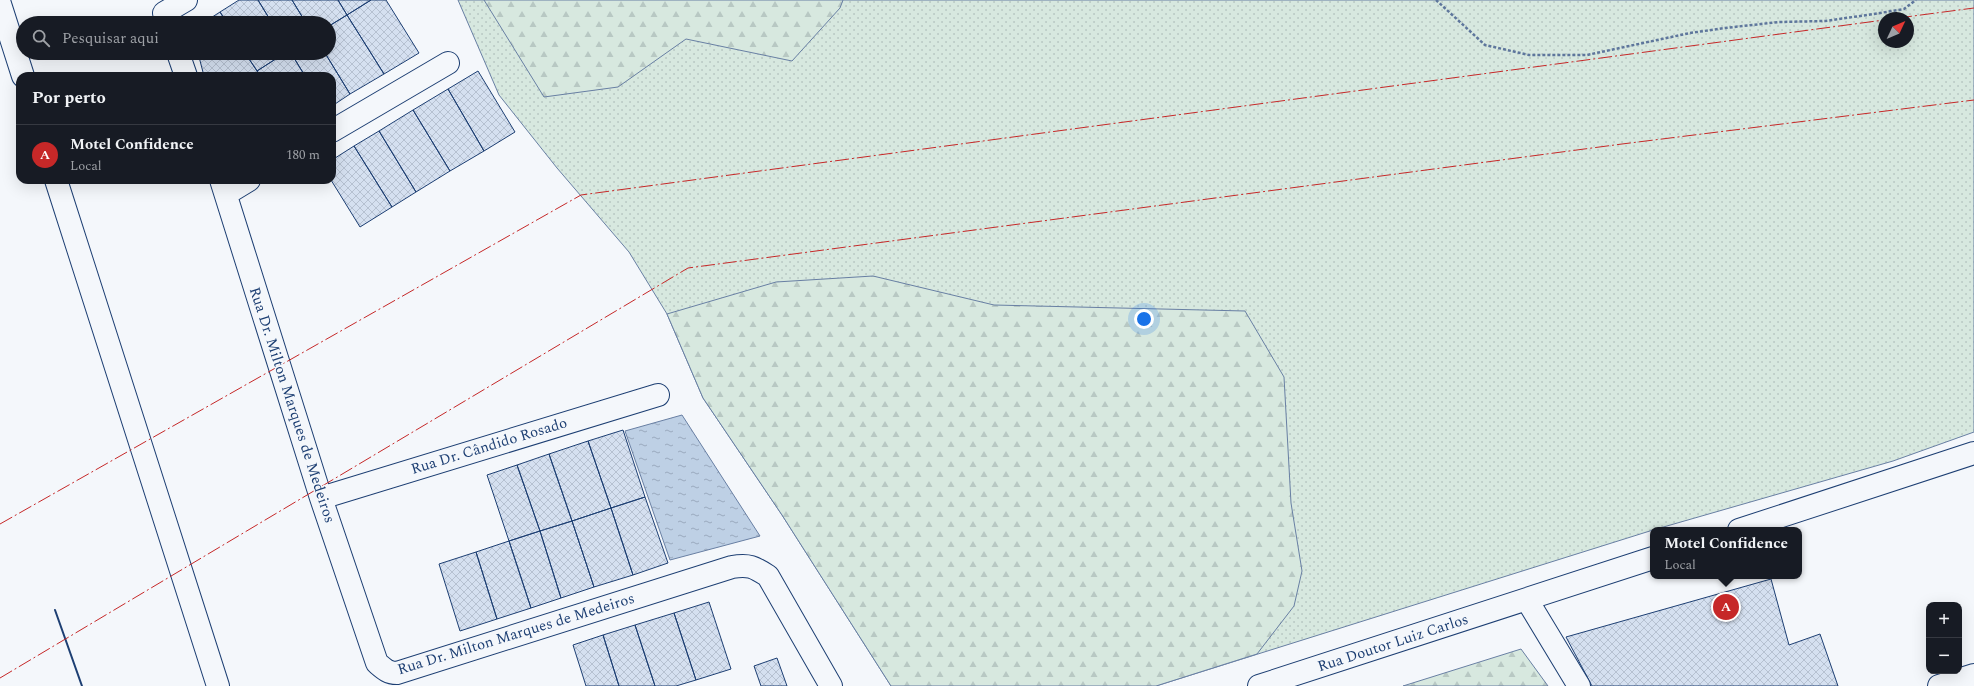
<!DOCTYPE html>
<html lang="pt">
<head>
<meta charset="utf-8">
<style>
  :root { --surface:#171b24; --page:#242831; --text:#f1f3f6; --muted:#9ea1a6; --line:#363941; --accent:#c62828 }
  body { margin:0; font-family:Spectral,serif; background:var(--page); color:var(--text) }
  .controls { position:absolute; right:12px; bottom:12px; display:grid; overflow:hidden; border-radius:8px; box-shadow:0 4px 16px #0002 }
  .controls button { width:36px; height:36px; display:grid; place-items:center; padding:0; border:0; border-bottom:1px solid var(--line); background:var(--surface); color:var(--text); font:20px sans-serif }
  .compass { position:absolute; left:1878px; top:12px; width:36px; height:36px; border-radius:50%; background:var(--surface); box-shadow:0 4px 16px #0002; rotate:46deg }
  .you { position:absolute; left:1144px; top:319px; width:14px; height:14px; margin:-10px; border:3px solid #fff; border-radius:50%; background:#1a73e8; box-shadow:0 0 0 6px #1a73e833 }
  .badge { display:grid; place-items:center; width:26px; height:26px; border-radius:50%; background:var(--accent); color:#fff; font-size:13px; font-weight:700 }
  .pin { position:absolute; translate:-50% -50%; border:2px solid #fff; box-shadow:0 1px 4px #0006 }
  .popup { position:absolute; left:1650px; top:527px; width:152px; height:52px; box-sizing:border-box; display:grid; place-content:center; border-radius:8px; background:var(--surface); filter:drop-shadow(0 1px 3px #0005); font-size:13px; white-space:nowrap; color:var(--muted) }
  .popup b { font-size:15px; color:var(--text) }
  .popup::after { content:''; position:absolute; left:50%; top:100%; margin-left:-8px; border:8px solid transparent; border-top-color:var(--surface) }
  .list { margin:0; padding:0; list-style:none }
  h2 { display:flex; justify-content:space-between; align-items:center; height:52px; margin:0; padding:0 16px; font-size:17px }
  h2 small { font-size:13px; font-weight:400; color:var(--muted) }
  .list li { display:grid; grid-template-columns:26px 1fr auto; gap:12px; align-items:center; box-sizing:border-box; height:60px; padding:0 16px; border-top:1px solid var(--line) }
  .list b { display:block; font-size:15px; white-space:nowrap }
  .list p { margin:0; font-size:13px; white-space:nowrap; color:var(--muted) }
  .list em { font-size:13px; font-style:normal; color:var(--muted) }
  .icon { flex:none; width:22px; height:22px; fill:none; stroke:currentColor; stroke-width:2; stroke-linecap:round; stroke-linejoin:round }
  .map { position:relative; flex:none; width:1974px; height:686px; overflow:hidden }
  .search { position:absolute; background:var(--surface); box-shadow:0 4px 16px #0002; left:16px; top:16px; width:320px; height:44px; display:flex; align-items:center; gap:10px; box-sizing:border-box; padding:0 14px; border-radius:22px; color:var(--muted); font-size:15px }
  .panel { position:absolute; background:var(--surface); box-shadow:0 4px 16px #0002; left:16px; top:72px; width:320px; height:112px; border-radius:12px }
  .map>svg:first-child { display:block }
</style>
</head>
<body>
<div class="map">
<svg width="1974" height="686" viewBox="0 0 1974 686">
  <defs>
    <pattern id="grass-dots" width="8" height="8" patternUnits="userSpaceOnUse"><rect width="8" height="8" fill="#d7e8df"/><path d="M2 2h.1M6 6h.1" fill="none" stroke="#b8c8c3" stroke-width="1.8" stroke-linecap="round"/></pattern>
    <pattern id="forest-firs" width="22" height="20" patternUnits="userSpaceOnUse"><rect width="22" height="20" fill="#d7e8df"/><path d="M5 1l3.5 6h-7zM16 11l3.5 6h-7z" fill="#b8c8c3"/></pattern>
    <pattern id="water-ripples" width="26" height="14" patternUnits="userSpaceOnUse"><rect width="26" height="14" fill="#bed0e5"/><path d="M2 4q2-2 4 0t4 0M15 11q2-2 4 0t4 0" fill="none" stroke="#9aaabe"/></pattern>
    <pattern id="building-cross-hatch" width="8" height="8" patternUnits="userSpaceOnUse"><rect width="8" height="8" fill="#d5e0f0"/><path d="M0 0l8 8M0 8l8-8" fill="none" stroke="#b6c1d1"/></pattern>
  </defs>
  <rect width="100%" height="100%" fill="#f4f7fb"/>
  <path fill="url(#grass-dots)" stroke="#687fa3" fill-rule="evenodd" d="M458,0H1974V432L1893,461L1653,530L1156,686H891L782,515L703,398L667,314L629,252L557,168L499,95ZM1884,18H1908V42H1884Z"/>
  <path fill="url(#forest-firs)" stroke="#687fa3" d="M484,0H843L840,8L792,61L686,39L618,87L544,97Z
    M873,276L994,305L1245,311L1284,377L1291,503L1302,571L1294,606L1257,654L1156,686H891L782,515L703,398L667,314L776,282Z
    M1521,649L1548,686H1403Z"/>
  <path fill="url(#water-ripples)" stroke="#687fa3" d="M682,415L760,536L670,560L625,431Z"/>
  <path fill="url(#building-cross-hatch)" stroke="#1d3f73" d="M239,0H258L272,23H227L220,12Z
    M258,0H292L306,23H272Z
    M292,0H338L347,15L329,26V23H306Z
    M338,0H371L347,15Z
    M371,0H386L419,53L384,74L347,15Z
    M220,12L227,23H203Z
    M347,15L384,74L350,94L325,53H329V26Z
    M198,53H245L260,75L204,76Z
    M245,53H285L257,71Z
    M285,53H291L305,76H260L257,71Z
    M291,53H325L350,94L332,106V76H305Z
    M478,71L515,132L484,151L448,89Z
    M448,89L484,151L450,171L413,110Z
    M413,110L450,171L416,192L379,131Z
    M379,131L416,192L392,207L354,146Z
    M354,146L392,207L360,227L331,180L332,160Z
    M623,430L645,497L611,508L588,441Z
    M588,441L611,508L572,521L549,454Z
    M549,454L572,521L540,531L517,465Z
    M517,465L540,531L509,541L487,475Z
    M645,497L668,563L633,575L611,508Z
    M611,508L633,575L594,587L572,521Z
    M572,521L594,587L561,598L540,531Z
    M540,531L561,598L531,608L509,541Z
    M509,541L531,608L497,619L476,552Z
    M476,552L497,619L460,631L439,564Z
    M1771,579L1789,645L1820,634L1838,686H1592L1566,637Z
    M709,602L731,669L696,680L674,613Z
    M674,613L696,680L676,686H655L635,625Z
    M635,625L655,686H619L603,635Z
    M603,635L619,686H586L573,645Z
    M777,658L787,686H761L754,666Z"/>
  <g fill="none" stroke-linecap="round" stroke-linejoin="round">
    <defs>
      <path id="minor" d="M168,23L164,13L186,0
        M178,53L186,76
        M332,131L448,63
        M221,180L321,498L377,663C384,669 388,673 397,673L732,567C749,564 754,567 768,576L831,686
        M226,194L249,180
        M321,498L658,395
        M1527,600L1579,686
        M1939,686L1974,675"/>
      <path id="major" d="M1739,530L1974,453
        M1259,686L1653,558"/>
      <path id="highway" d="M0,4L23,76
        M56,180L218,686"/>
    </defs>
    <use href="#minor" stroke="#1d3f73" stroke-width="24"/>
    <use href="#major" stroke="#1d3f73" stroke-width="24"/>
    <use href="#highway" stroke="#1d3f73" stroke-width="24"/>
    <path stroke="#5e769c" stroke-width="2.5" stroke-dasharray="3 2" stroke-linecap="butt" d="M1436,0L1485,45L1529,55H1587L1690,33L1725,28L1779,22L1825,21L1874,14L1904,9L1916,0"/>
    <use href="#minor" stroke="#f4f7fb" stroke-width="22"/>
    <use href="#major" stroke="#f4f7fb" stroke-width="22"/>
    <use href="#highway" stroke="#f4f7fb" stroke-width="22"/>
    <path stroke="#1d3f73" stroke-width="2" d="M55,610L82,686"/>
    <path stroke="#c62828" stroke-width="1" stroke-dasharray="14 3 2 3" stroke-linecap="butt" d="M1898,18L1974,8
      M0,524L581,195L1884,20
      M0,678L688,268L1622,144L1974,100"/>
  </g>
  <g text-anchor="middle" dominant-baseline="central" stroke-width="3" stroke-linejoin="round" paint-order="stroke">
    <g font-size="15" fill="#1d3f73" stroke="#f4f7fb">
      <text transform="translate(292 405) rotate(72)">Rua Dr. Milton Marques de Medeiros</text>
      <text transform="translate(489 446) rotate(-17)">Rua Dr. Cândido Rosado</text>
      <text transform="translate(516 634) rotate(-17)">Rua Dr. Milton Marques de Medeiros</text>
      <text transform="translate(1393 643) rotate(-18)">Rua Doutor Luiz Carlos</text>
    </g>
  </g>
</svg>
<div class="controls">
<button>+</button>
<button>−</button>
</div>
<svg class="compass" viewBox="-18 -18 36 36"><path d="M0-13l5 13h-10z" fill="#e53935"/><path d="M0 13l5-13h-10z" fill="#9ea1a6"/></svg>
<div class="you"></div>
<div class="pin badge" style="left:1726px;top:607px">A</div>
<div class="popup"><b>Motel Confidence</b>Local</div>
<div class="search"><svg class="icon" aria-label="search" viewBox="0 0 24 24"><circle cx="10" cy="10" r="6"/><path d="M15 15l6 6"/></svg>Pesquisar aqui</div>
<section class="panel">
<h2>Por perto<small></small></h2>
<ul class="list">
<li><span class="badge">A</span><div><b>Motel Confidence</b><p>Local</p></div><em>180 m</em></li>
</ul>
</section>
</div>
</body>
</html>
